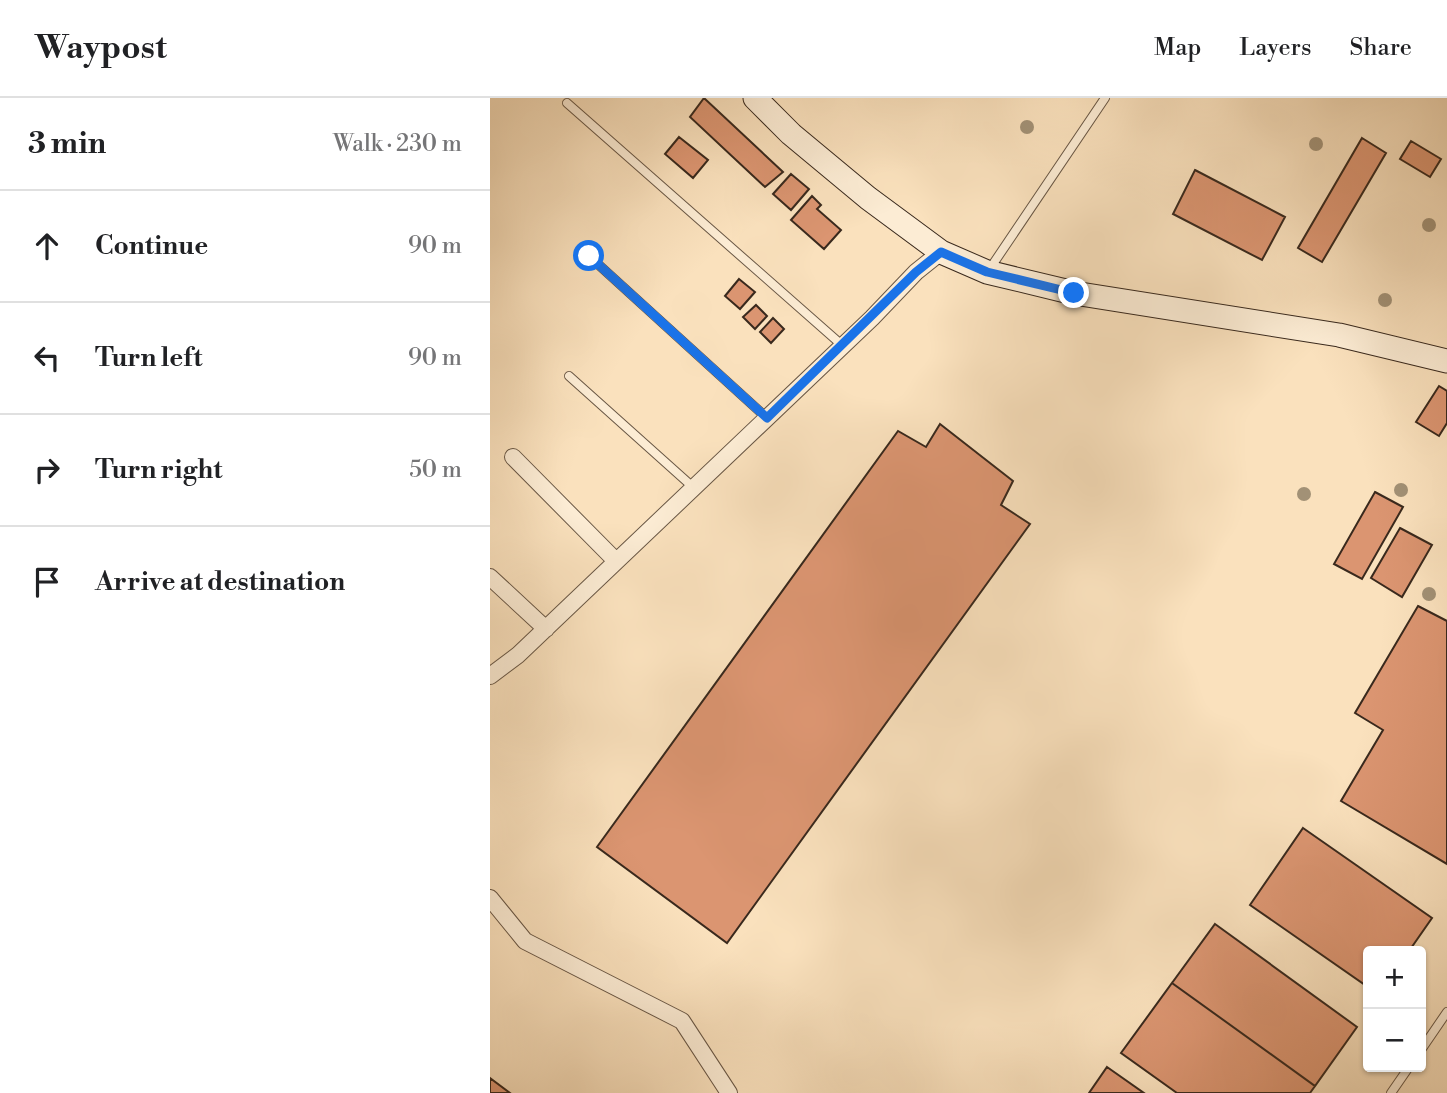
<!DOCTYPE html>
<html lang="en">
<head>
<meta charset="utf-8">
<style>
  :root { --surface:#fff; --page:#f6f6f6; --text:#202124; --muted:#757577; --line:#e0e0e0 }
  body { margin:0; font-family:"Libre Bodoni",serif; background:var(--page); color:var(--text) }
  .controls { position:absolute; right:21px; bottom:21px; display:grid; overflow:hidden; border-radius:7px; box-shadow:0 2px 5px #0004 }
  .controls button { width:63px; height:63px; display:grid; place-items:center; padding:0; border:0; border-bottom:2px solid var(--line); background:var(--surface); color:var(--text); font:35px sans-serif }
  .stop { position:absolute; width:21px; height:21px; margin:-16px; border:5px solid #1a73e8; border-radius:50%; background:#fff }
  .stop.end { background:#1a73e8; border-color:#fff; box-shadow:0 2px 7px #0008 }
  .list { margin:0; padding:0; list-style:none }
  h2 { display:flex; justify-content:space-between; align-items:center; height:91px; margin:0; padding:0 28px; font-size:30px }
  h2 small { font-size:23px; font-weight:400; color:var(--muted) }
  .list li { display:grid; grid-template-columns:46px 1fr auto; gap:21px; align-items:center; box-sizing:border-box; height:112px; padding:0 28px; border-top:2px solid var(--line) }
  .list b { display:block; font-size:26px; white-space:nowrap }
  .list em { font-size:23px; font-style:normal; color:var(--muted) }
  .icon { flex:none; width:38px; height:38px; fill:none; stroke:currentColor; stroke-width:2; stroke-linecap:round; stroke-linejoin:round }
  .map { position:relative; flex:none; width:957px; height:995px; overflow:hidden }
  header { display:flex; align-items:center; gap:42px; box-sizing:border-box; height:98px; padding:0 35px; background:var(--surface); border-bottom:2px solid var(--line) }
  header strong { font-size:33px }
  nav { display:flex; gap:38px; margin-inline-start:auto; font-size:24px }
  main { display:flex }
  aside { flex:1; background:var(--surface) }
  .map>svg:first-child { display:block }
</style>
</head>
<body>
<header>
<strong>Waypost</strong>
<nav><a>Map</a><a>Layers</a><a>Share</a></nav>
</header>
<main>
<aside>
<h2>3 min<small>Walk · 230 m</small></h2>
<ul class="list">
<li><svg class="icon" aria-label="ahead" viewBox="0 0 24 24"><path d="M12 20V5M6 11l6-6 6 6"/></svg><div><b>Continue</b></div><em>90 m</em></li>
<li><svg class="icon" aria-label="left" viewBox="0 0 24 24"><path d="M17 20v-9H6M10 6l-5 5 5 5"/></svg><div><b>Turn left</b></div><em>90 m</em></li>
<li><svg class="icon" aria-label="right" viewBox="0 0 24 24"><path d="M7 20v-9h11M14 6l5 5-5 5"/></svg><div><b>Turn right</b></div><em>50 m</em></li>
<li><svg class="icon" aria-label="arrive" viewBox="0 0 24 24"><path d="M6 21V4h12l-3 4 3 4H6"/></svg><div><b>Arrive at destination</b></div></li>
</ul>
</aside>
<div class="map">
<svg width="957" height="995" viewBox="0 0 957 995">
  <rect width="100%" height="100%" fill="#fae1bd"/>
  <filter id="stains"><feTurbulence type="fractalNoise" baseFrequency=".00286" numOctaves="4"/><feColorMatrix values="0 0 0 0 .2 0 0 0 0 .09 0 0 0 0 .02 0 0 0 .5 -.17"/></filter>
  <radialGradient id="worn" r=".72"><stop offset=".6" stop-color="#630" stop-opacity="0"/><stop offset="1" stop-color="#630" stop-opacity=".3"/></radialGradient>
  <path fill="#db9571" stroke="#39291d" stroke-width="2" d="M214,0L293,74L275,89L200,19Z
    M189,39L218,62L203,80L175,56Z
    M872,40L896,55L832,164L808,150Z
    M921,43L951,61L940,79L910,61Z
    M705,72L795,119L772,162L683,116Z
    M301,76L319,91L301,112L283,96Z
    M322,98L331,107L327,111L351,132L334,151L301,122Z
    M249,181L265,194L250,211L235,198Z
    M266,207L277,218L265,231L253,219Z
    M283,220L294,231L281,245L270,234Z
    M949,288L957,293V325L949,338L926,324Z
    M450,326L523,383L511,407L540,426L237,845L107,749L408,333L436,349Z
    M885,394L913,409L872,481L844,466Z
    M910,430L942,447L912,499L881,480Z
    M928,508L957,523V766L851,703L893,632L865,615Z
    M813,730L942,820L919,853H878V889L760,807Z
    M725,826L867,929L825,988L682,885Z
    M682,885L825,988L820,995H687L631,955Z
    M617,969L654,995H599Z
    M0,980L20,995H0Z"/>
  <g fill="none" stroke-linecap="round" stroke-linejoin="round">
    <defs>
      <path id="lane" d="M77,5L353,248
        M99,158L277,320
        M499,172L615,0
        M79,278L204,390
        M931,952L957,914
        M901,995L919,969"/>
      <path id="street" d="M23,359L126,463
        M0,479L56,531
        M0,578L28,557L382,220L426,174L451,154
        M0,800L35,843L192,923L239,995"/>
      <path id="secondary" d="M265,0L301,36L378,100L451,154L497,174L584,195L849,237L957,263"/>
    </defs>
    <use href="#lane" stroke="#695745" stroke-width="10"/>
    <use href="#street" stroke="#695745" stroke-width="18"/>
    <use href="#secondary" stroke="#39291d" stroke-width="25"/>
    <use href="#lane" stroke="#fcecd4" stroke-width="8"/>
    <use href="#street" stroke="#fcecd4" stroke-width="16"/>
    <use href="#secondary" stroke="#fcecd4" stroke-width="23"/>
  </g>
  <g fill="#a29176">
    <circle cx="537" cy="29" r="7"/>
    <circle cx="826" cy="46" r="7"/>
    <circle cx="939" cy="127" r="7"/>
    <circle cx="895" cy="202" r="7"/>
    <circle cx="911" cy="392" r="7"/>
    <circle cx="814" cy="396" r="7"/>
    <circle cx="939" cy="496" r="7"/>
  </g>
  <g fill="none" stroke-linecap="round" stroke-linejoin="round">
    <path stroke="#1a73e8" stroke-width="9" d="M99,158L277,320L426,174L451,154L497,174L584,195"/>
  </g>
  <rect width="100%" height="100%" filter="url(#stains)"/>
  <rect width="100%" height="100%" fill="url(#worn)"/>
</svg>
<div class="controls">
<button>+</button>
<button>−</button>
</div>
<div class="stop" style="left:99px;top:158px"></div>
<div class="stop end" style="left:584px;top:195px"></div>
</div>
</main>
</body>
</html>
